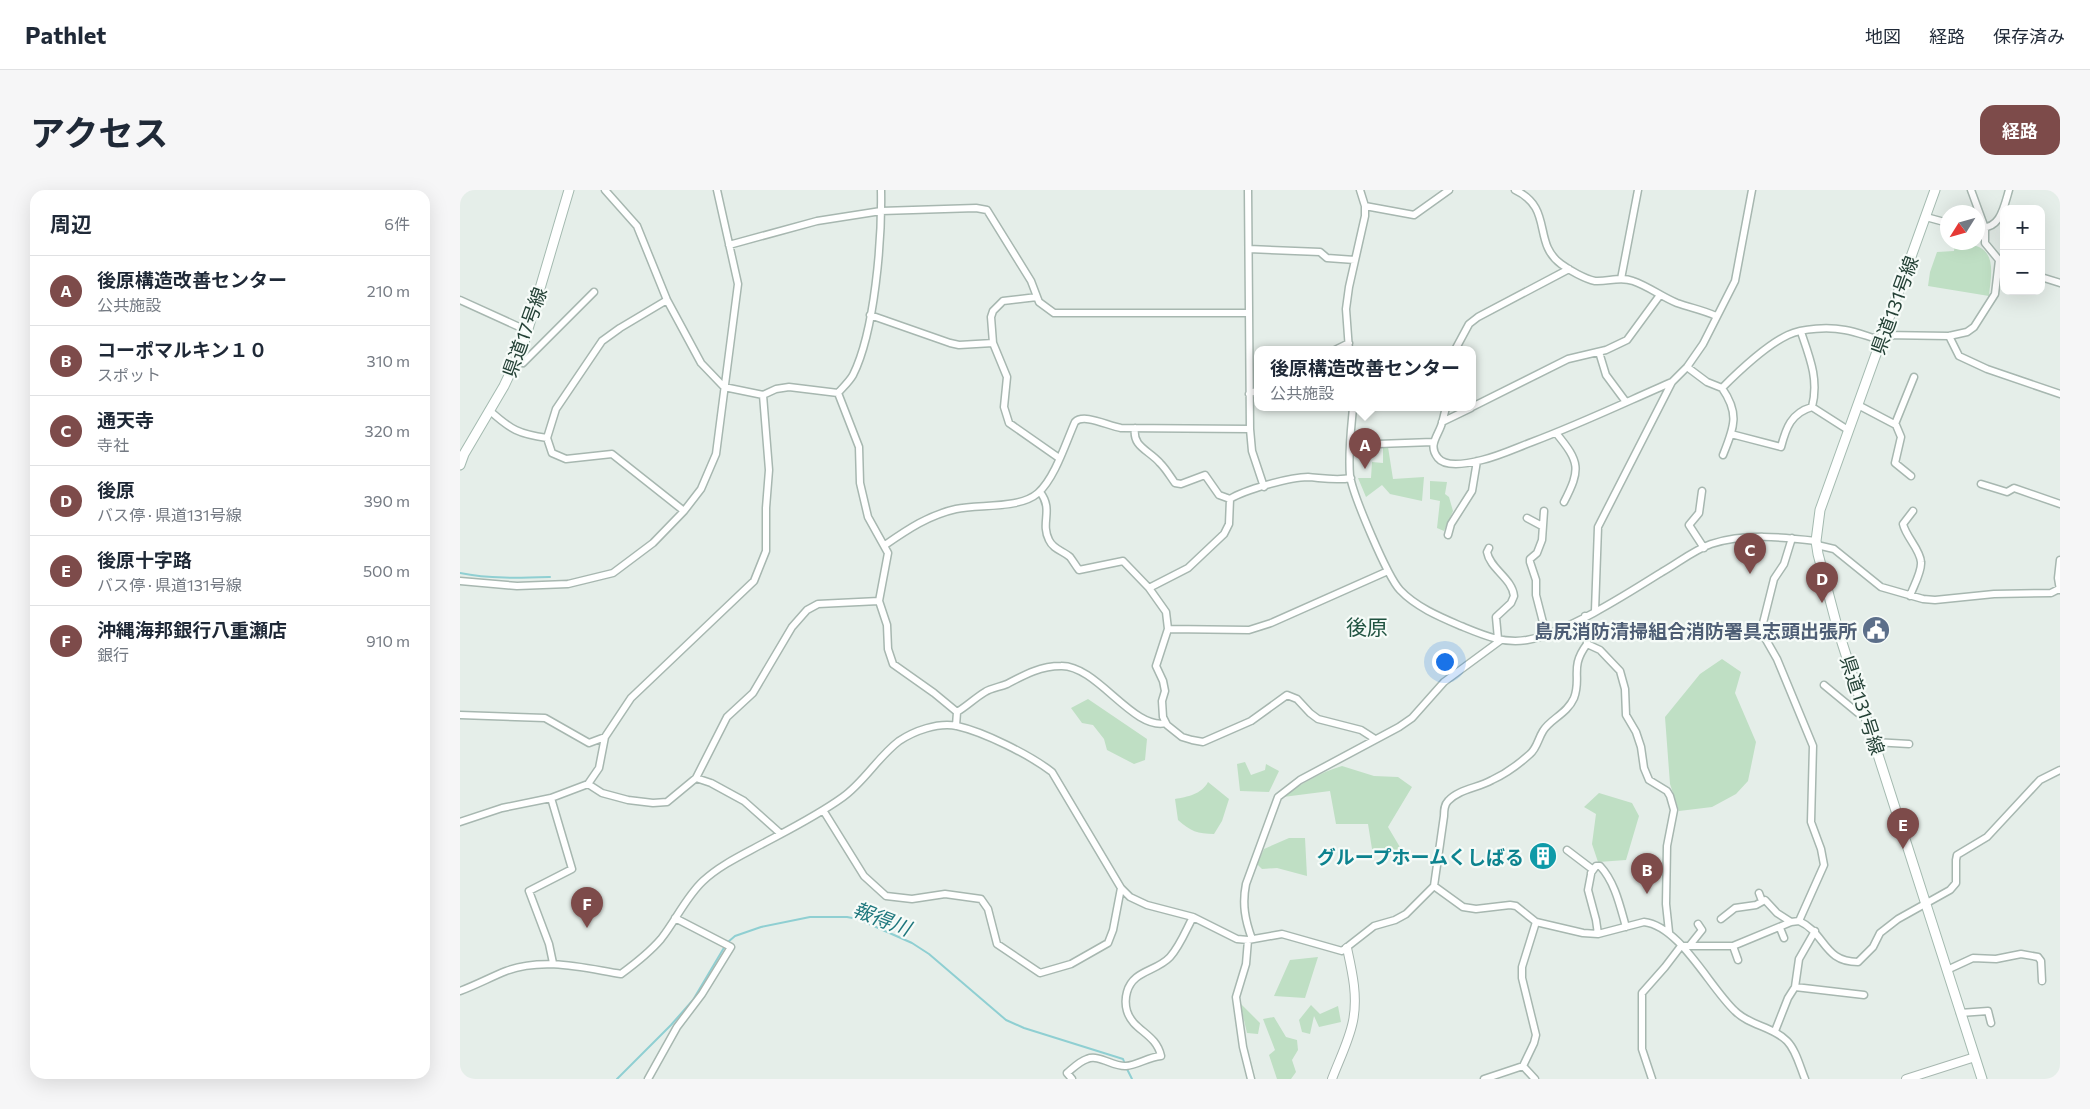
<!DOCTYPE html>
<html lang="ja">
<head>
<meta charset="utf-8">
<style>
  :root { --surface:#fff; --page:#f6f6f7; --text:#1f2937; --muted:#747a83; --line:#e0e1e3; --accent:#7d4b4a }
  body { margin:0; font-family:Commissioner,"Noto Sans JP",sans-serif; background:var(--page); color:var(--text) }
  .controls { position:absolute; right:15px; top:15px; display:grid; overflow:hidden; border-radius:10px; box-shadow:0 5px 20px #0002 }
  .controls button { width:45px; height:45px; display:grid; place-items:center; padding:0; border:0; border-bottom:1px solid var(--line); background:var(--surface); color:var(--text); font:25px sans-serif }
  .compass { position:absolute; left:1480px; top:15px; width:45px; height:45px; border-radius:50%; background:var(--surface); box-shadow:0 5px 20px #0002; rotate:233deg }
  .you { position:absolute; left:984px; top:471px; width:18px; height:18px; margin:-12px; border:4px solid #fff; border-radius:50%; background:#1a73e8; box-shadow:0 0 0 8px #1a73e833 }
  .badge { display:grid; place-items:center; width:32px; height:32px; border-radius:50%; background:var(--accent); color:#fff; font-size:16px; font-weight:700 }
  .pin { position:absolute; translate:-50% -41px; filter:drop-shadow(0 1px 2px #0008) }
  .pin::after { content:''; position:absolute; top:26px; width:18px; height:15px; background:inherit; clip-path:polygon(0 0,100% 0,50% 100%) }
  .popup { position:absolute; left:794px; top:156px; width:222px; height:65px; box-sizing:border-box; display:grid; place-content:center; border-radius:10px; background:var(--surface); filter:drop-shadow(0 1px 4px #0005); font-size:16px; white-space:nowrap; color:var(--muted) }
  .popup b { font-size:19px; color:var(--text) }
  .popup::after { content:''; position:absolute; left:50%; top:100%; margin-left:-10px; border:10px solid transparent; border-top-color:var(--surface) }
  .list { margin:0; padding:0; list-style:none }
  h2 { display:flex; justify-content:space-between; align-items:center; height:65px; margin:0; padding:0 20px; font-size:21px }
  h2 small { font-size:16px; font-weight:400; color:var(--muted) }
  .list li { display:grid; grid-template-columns:32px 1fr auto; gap:15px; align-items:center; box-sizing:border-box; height:70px; padding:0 20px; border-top:1px solid var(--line) }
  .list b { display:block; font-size:19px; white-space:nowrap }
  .list p { margin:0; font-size:16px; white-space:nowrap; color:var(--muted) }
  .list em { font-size:16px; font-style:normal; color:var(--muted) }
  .map { position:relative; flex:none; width:1600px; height:889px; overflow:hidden; border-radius:15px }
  header { display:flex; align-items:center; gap:30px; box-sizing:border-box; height:70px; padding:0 25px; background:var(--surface); border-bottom:1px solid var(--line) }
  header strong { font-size:24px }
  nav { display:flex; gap:28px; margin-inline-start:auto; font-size:18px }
  .intro { display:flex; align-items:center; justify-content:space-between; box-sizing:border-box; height:120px; padding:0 30px }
  h1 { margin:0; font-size:35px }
  .button { padding:12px 22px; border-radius:15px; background:var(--accent); color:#fff; font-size:18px; font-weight:700 }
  main { display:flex; gap:30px; padding:0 30px }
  aside { flex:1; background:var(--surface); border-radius:15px; box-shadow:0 5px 20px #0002 }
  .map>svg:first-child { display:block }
</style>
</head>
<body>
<header>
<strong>Pathlet</strong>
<nav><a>地図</a><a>経路</a><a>保存済み</a></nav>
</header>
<div class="intro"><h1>アクセス</h1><a class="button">経路</a></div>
<main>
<aside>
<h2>周辺<small>6件</small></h2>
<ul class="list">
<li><span class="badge">A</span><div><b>後原構造改善センター</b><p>公共施設</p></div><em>210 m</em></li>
<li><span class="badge">B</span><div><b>コーポマルキン１０</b><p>スポット</p></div><em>310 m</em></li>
<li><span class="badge">C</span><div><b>通天寺</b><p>寺社</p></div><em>320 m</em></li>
<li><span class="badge">D</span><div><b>後原</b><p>バス停 · 県道131号線</p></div><em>390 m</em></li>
<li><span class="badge">E</span><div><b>後原十字路</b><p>バス停 · 県道131号線</p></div><em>500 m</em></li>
<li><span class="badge">F</span><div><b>沖縄海邦銀行八重瀬店</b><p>銀行</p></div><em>910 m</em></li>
</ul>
</aside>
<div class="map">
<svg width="1600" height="889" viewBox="0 0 1600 889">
  <rect width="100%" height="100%" fill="#e5eee9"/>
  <path fill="#bfdfc4" d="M1495,53C1502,54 1512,54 1519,57C1537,65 1530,91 1529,106L1468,96L1470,82L1477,62L1494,61Z
    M928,257L933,289L964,287L962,311L930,304L922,295L906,307L898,288H911L912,272L923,273V258Z
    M970,291L987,292L985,304L989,307L993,321L984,341L977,338L980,311L970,309Z
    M1262,469L1281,482L1275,503L1296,552L1288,591L1276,604L1252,617L1219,621L1210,594L1205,527L1240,484Z
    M628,509L687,549L685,570L674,574L647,560L644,549L633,535L622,533L611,518Z
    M785,572L791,585L805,580L806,574L819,581L809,602L780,601L777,574Z
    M882,576L914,586L938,587L952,597L928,637L944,664L912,659L908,634H876L870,601L823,607C842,593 859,583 882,576Z
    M748,592L769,609L762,631L754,644C738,644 730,641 718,630L715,609C727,607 742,604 748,592Z
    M1139,603L1172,613L1179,626L1166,670L1138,672L1132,654L1136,624L1124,617Z
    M829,648H845L847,686L817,678L802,679L797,674L804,659Z
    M858,767L845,808L814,806L830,770Z
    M780,813L800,833L798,844L787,843Z
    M851,815L860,824L878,816L881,832L859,837L854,826L850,844L842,842L839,830Z
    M814,827L826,847L837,850L838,860L832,870L836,882L831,889H817L809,865L815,860L803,829Z"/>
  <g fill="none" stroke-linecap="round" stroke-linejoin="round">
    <path stroke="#8fcfd2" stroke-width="2" d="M0,383C30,389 59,388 90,387
      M268,752L275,746L301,737L350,727H387L398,729L452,753L469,764L546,830L564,838L663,869L665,874
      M667,879L672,889
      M157,889L211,835L233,810L265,756"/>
    <defs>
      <path id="minor" d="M145,0L177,36L207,110L241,173L264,197L303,205L316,199L329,197L378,203
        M788,0L790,239L792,261L804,297
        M1055,0C1094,18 1072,53 1101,74C1109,80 1125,89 1135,91C1148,92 1160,86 1173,91C1188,96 1202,107 1217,113C1231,118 1243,120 1256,126
        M1511,0L1525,38V53L1539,70L1544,72
        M905,16L954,25L989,0
        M1466,27L1488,33
        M1518,37C1540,41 1544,17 1549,0
        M269,55L357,31L421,21L516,18L527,20L571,91L579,112L594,123H789
        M789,59L860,62L867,68L895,70
        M1581,87L1600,93
        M1161,89L1178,0
        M577,107L543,111L533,121L531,127L533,153L547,187L544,217L549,233L599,268
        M0,110L68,141
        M207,110L160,138L142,151L96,219L87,248L92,263L106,269L152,264L224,321
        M410,125L490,153L499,155L533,153
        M1341,142C1350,168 1359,190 1352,217
        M1423,145L1489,146L1507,142L1514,137L1535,104L1539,70
        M1489,146L1499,166L1527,179L1600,204
        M875,160L889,153
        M889,160L886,119L889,97L905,26V16L900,0
        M995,160L1009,134L1018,127L1109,79
        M1139,162L1146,185L1166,212
        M58,169L63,173L134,102
        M1227,177L1247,192L1262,198C1278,182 1307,155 1328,145C1343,138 1369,137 1385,140C1397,142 1409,147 1421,150
        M1262,198C1280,224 1274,237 1263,265
        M378,203L399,257L400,293L408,327L428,363L419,411L427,435L428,459L433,474L474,503L497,522L496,536
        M378,203C383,197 389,192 393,185C415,141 422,49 421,0
        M789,204L798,200
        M1398,215L1436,235L1441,247L1435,273L1451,286
        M1012,217L1108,169L1146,160L1167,150L1200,105
        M893,218C891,240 888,263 890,286C893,305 927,386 940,400C956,417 980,427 1001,436C1023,445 1043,454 1067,450C1106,443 1167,404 1202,382C1218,373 1234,360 1251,354C1286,343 1321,347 1356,351
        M986,218C984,224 983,231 981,236C977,247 968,256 978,268C986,278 1010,273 1022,270C1039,266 1056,258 1072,252C1120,234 1166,212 1212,192
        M29,220C51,240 59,244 87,248
        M982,232L1011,218
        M1435,234L1454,187
        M675,238C672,257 689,260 700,273C706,279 710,286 715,293L721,294L745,285L759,305L770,309
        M1096,243C1120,272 1121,279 1104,312
        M1271,244L1321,257C1326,238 1331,223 1352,217L1388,240
        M890,255L973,252
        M1521,294L1547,302L1554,298L1600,314
        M1242,301L1239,323L1229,335L1244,358
        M580,302C594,320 580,332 589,350C593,359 603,361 610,367C613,371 616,376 619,380L663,371L689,398L706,422L708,439L696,476L703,491L705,501L702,511L703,527L707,535L722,547L732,550L743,552L791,531L827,505L837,509L850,523L858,529L901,540L915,549
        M770,309C784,300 830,287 848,287C862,288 876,291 891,288
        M1084,321L1082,350L1077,363L1070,369V372L1076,390V405L1086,444
        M1067,328L1082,336
        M988,345L991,334L1012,301L1017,271
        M1332,348L1324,374L1314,389L1302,437L1305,448L1317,469L1353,556L1351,632L1361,659L1364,675L1339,731
        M425,355C448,339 469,325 496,319C520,314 560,319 578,303C595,288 606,252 615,232C624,223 648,236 661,238L790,239
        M1357,355L1374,359L1421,397L1463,409L1475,410L1534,404L1591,403L1599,399
        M1029,358L1027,362C1030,379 1052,388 1054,406L1051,413L1036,427L1038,449
        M1600,370L1598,388L1600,400
        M0,391L57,396L108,394L153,383L193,353L224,321L241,299L256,264L278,94L257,0
        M689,398L728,378L764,344L769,334L770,309
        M1450,406C1453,397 1462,382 1461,372C1460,359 1446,347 1443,334L1453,321
        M1135,421L1138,337L1212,192L1227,177L1243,154L1275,91L1292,0
        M708,439L789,440L811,433L928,381
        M1127,454L1140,460L1160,481L1165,499L1166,525L1176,542L1181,557L1184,578L1189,590L1207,601L1210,606L1214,620L1207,656L1206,714L1209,742
        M1364,495L1398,523L1404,521
        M497,522C507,516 515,508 525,502C531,498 540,497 547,494C564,485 580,476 601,476C637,475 673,541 706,533
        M0,525L85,528L129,553L145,547
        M1414,552L1449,554
        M236,588L251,593L284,611L321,644
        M128,594L142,603L168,610L193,613L207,612L236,588L267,527L293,503L332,437L347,420L358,414L419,411
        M363,620L404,686L426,706L452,709L485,704L521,709L528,719L537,754L580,783L611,774L648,753L653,740L661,698
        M0,632L42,618L91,608
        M1107,660L1132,679L1128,700L1136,730L1138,744
        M1131,683L1136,676H1140C1155,692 1160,716 1166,737
        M974,696L1003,717L1016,719L1050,715L1056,716L1076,732L1123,743L1138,744L1184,732C1220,736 1250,798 1275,821C1290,836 1312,836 1327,851C1336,860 1340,877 1345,889
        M1299,703L1302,711
        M1261,729L1275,718L1296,715L1305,710L1317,723L1331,732
        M1320,738L1324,748
        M792,749C785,730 782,714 786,694L818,607L840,590L939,537L952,528L984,492L1041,450
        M788,750L786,774L776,807L783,857L791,889
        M1230,755L1242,740L1238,734
        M1273,756L1278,770
        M93,773L89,754L69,701L112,679L91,608L128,594L139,578L145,547L171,508L294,391L306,361V318L309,280L303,205
        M1487,780L1513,768L1536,769L1561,764L1578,767L1581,771L1582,791
        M1335,797L1404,805
        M0,801C16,795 31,787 46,781C84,767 123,778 161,784C176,773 189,763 201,749C216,730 226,707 243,691C257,678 274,669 291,660C322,643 354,628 383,607C404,592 418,567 439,551C454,541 478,532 497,536C524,542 570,565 592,582L661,698L670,707L687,715L733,727L777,749L788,750L822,744L882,761L914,736L935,730L946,724L974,696L984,626C984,621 984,615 988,611C999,599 1018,598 1032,590C1045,584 1059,574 1070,564C1077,558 1078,549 1083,541C1090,529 1107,524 1114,508C1122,487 1109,478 1127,454L1125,426
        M1500,823L1528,821L1531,833
        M1315,841L1328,808L1335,797L1339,769L1355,741
        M188,889L217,837L242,804L271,757L215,728
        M612,889L607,883C613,878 620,871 627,869C639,864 653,877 666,876C678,875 688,867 701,866C696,843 673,841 667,821C665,814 665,809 667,802C673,780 696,782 710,767C720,756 726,740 733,727
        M1024,889L1063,876
        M1075,889L1063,876L1074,853L1076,845L1062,788V777L1076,732
        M1192,889L1182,859V803L1205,777L1221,756H1273L1331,732L1339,731C1366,743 1363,772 1398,772L1413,757L1420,743L1438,729L1490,700L1496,693V670L1497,665L1527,647L1580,590L1600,580"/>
      <path id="tertiary" d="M872,889C879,870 889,851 893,831C898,806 892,781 887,758
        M1446,889L1515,867"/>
      <path id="secondary" d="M1475,0L1360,320L1356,351L1358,364L1378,440L1522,889
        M0,275L4,264L44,196L63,156L109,0"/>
    </defs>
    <use href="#minor" stroke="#a7b7b0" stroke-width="9"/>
    <use href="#tertiary" stroke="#a7b7b0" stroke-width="10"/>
    <use href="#secondary" stroke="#a4bab0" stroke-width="11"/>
    <use href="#minor" stroke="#fff" stroke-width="6"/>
    <use href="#tertiary" stroke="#fff" stroke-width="8"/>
    <use href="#secondary" stroke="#fff" stroke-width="9"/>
  </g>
  <defs>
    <symbol id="civic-disc" viewBox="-11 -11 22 22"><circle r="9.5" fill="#5c6f8a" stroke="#f6fbf8"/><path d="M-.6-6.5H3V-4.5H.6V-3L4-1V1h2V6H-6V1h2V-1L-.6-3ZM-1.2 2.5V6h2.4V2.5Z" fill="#fff"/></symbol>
    <symbol id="building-disc" viewBox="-11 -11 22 22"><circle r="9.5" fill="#0f9aa8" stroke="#f6fbf8"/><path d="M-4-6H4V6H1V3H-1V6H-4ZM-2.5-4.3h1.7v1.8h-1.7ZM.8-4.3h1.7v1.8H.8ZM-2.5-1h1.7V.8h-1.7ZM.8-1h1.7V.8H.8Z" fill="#fff"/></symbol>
  </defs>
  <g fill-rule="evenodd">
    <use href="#civic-disc" x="1400" y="424" width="32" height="32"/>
    <use href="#building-disc" x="1067" y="650" width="32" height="32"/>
  </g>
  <g text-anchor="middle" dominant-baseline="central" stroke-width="4.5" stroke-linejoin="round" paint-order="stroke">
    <g font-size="19" fill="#244136" stroke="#f6fbf8">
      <text transform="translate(1434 115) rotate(-70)">県道131号線</text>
      <text transform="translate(64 142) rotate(-70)">県道17号線</text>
      <text transform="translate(1403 515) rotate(72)">県道131号線</text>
    </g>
    <g font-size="19" font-weight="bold" fill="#4e5e75" stroke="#f6fbf8" text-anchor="end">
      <text x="1397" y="440">島尻消防清掃組合消防署具志頭出張所</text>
    </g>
    <g font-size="19" font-weight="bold" fill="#0d838f" stroke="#f6fbf8" text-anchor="end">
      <text x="1064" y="666">グループホームくしばる</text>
    </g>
    <g font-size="20" font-style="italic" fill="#1e777d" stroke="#f6fbf8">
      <text transform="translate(422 728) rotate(21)">報得川</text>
    </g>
    <g font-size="21" fill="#205341" stroke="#f6fbf8">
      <text x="907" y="436">後原</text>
    </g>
  </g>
</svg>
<div class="controls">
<button>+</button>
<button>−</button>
</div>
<svg class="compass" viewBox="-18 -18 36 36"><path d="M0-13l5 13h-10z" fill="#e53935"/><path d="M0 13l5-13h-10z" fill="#747a83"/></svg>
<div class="you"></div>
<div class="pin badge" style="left:905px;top:279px">A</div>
<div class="popup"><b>後原構造改善センター</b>公共施設</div>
<div class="pin badge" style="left:1187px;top:704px">B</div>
<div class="pin badge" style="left:1290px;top:384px">C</div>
<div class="pin badge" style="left:1362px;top:413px">D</div>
<div class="pin badge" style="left:1443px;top:659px">E</div>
<div class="pin badge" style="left:127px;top:738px">F</div>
</div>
</main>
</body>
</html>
